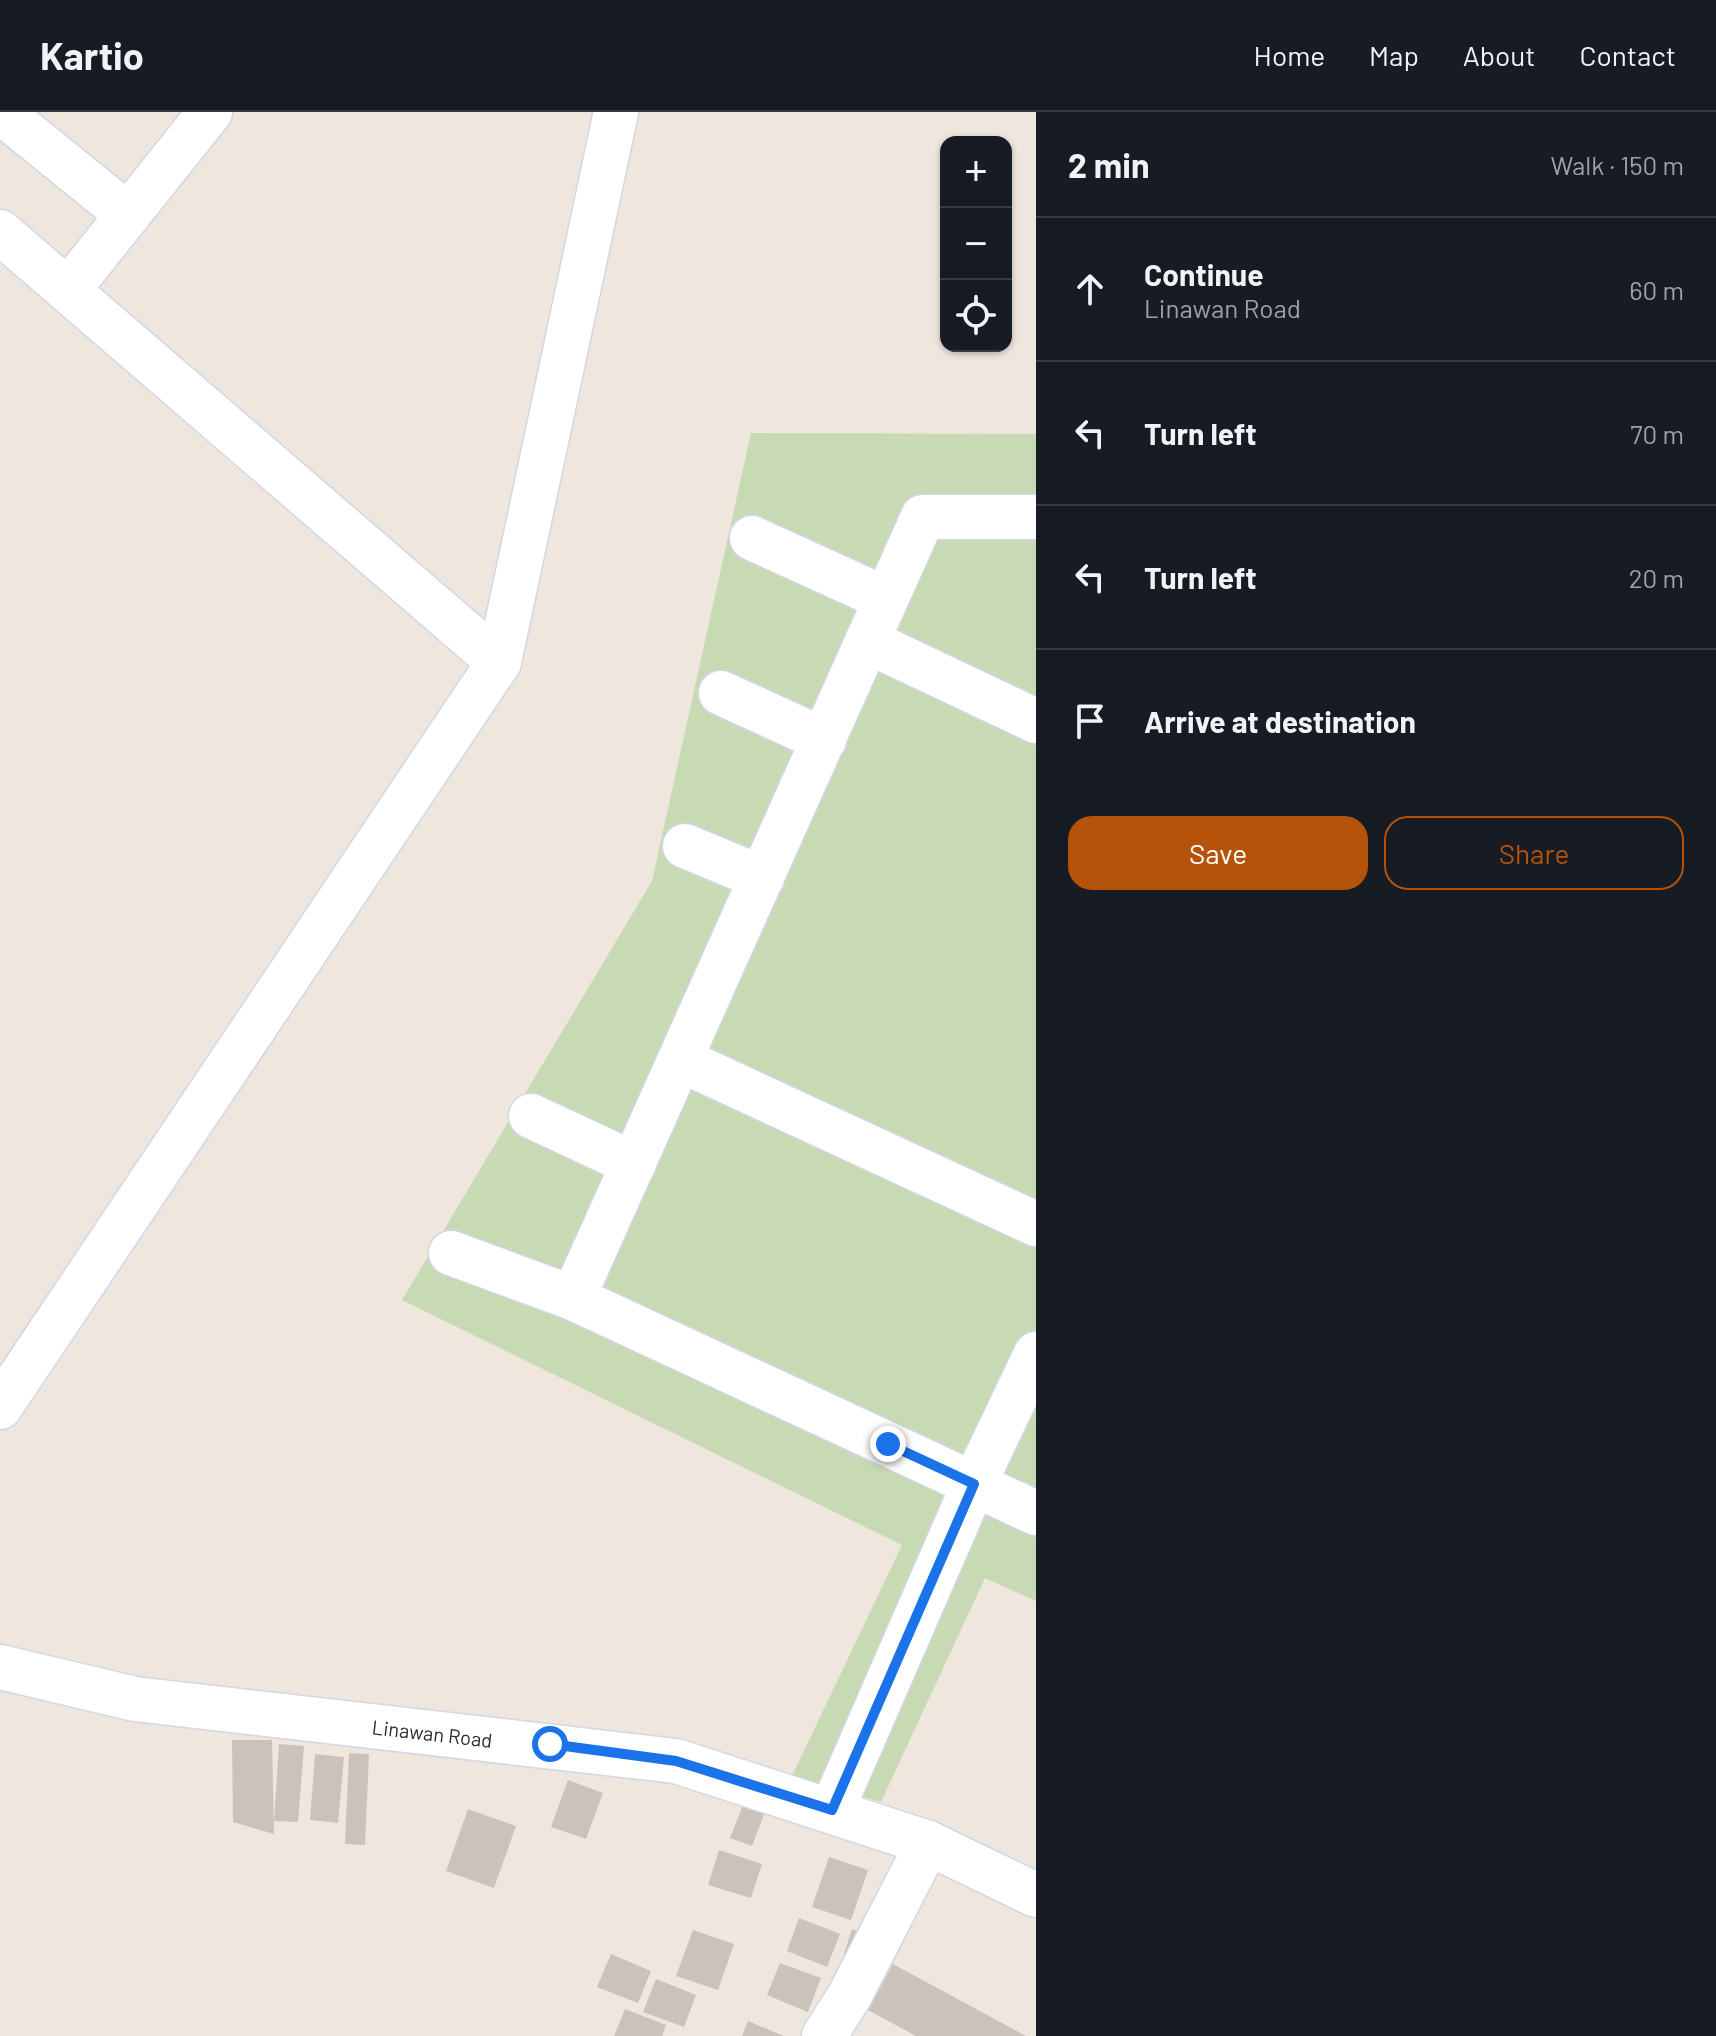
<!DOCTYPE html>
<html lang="en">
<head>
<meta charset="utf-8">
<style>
  :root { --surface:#171b24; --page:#242831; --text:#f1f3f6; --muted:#9ea1a6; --line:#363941; --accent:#b45309 }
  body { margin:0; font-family:Barlow,sans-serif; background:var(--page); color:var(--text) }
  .controls { position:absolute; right:24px; top:24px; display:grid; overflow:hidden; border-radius:16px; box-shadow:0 2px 6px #0004 }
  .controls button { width:72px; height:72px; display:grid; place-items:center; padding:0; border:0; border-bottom:2px solid var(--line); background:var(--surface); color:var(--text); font:40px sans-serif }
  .stop { position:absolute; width:24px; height:24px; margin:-18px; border:6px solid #1a73e8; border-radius:50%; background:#fff }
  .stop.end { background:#1a73e8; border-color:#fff; box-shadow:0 2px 8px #0008 }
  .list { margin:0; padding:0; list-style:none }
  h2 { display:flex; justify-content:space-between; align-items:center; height:104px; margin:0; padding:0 32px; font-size:34px }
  h2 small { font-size:26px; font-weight:400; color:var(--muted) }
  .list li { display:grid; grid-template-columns:52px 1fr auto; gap:24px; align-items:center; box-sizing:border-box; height:144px; padding:0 32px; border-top:2px solid var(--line) }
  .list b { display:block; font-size:30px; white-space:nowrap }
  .list p { margin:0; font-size:26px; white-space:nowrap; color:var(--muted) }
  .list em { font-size:26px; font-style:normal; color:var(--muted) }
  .actions { display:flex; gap:16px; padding:24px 32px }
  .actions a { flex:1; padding:18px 0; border:2px solid var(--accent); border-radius:24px; text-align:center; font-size:28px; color:var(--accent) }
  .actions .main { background:var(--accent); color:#fff }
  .icon { flex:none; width:44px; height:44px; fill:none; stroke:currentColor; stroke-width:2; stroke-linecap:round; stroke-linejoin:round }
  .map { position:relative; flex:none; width:1036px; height:1924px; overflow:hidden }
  header { display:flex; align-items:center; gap:48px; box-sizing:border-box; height:112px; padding:0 40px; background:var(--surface); border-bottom:2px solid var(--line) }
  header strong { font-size:38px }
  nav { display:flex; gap:44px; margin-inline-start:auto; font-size:28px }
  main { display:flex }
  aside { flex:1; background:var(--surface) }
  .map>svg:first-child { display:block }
</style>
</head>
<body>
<header>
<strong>Kartio</strong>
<nav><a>Home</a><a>Map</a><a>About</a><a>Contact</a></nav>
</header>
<main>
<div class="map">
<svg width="1036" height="1924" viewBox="0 0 1036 1924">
  <rect width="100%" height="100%" fill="#efe6dd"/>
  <path fill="#c8dab3" d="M751,321L1036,322V1489L985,1466L881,1690L792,1664L902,1433L402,1188L652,769Z"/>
  <path fill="#cac3bc" d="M232,1628H272L274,1722L233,1710Z
    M279,1632L304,1634L298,1710L274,1709Z
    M349,1641L369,1642L365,1733L345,1732Z
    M315,1642L344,1645L338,1711L310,1708Z
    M568,1668L603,1681L586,1727L551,1715Z
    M743,1693L764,1702L752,1734L730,1726Z
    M468,1697L516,1714L494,1776L446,1759Z
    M719,1738L762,1752L751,1786L708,1773Z
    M829,1745L868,1758L851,1808L812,1795Z
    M799,1806L840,1822L827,1855L787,1839Z
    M852,1817L871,1824L862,1848L844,1842Z
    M693,1818L734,1832L718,1878L676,1864Z
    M611,1842L651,1859L638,1891L597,1875Z
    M780,1851L821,1866L808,1900L767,1883Z
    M893,1852L1026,1924H916L868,1898Z
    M656,1867L696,1883L684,1915L643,1900Z
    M625,1897L666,1913L662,1924H614Z
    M748,1909L784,1924H742Z"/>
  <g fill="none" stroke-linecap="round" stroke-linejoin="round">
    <defs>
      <g id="minor">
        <path d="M1,0L128,103"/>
        <path d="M0,120L499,550"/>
        <path d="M68,178L210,0"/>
        <path d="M752,426L886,487"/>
        <path d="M867,529L1036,609"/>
        <path d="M721,581L824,628"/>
        <path d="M685,734L762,766"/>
        <path d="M681,948L1036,1112"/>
        <path d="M531,1004L634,1052"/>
        <path d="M451,1141L573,1186L1036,1401"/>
        <path d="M573,1186L923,405H1036"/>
        <path d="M0,1295L499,550L616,0"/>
        <path id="s1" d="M0,1555L135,1587L676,1649L928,1731L1036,1783"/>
        <path d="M832,1698L974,1372L1036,1242"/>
        <path d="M824,1924L850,1883L928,1731"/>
      </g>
    </defs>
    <use href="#minor" stroke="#d2d7e6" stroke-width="47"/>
    <use href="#minor" stroke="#fff" stroke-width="44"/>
  </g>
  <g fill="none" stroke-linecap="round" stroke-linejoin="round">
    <path stroke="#1a73e8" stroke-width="10" d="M550,1632L676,1649L832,1698L974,1372L888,1332"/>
  </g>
  <g text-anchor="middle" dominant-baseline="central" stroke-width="8" stroke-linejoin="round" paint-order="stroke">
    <g font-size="20" fill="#2c2c2c" stroke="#fff">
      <text stroke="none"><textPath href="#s1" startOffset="438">Linawan Road</textPath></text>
    </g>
  </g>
</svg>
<div class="controls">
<button>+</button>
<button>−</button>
<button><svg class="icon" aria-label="locate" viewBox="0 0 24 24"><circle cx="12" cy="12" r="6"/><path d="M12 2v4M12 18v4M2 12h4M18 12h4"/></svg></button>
</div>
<div class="stop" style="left:550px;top:1632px"></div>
<div class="stop end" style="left:888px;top:1332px"></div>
</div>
<aside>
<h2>2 min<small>Walk · 150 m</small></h2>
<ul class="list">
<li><svg class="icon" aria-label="ahead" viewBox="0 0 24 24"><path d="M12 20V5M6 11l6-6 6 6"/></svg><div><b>Continue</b><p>Linawan Road</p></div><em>60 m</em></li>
<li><svg class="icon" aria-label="left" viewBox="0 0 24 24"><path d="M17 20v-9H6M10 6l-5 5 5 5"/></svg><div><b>Turn left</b></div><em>70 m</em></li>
<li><svg class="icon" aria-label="left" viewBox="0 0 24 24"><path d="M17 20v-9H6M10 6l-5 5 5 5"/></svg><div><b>Turn left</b></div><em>20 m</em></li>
<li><svg class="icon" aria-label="arrive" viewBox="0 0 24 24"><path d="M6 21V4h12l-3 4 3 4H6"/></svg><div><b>Arrive at destination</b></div></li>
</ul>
<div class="actions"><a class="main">Save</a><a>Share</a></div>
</aside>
</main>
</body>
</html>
